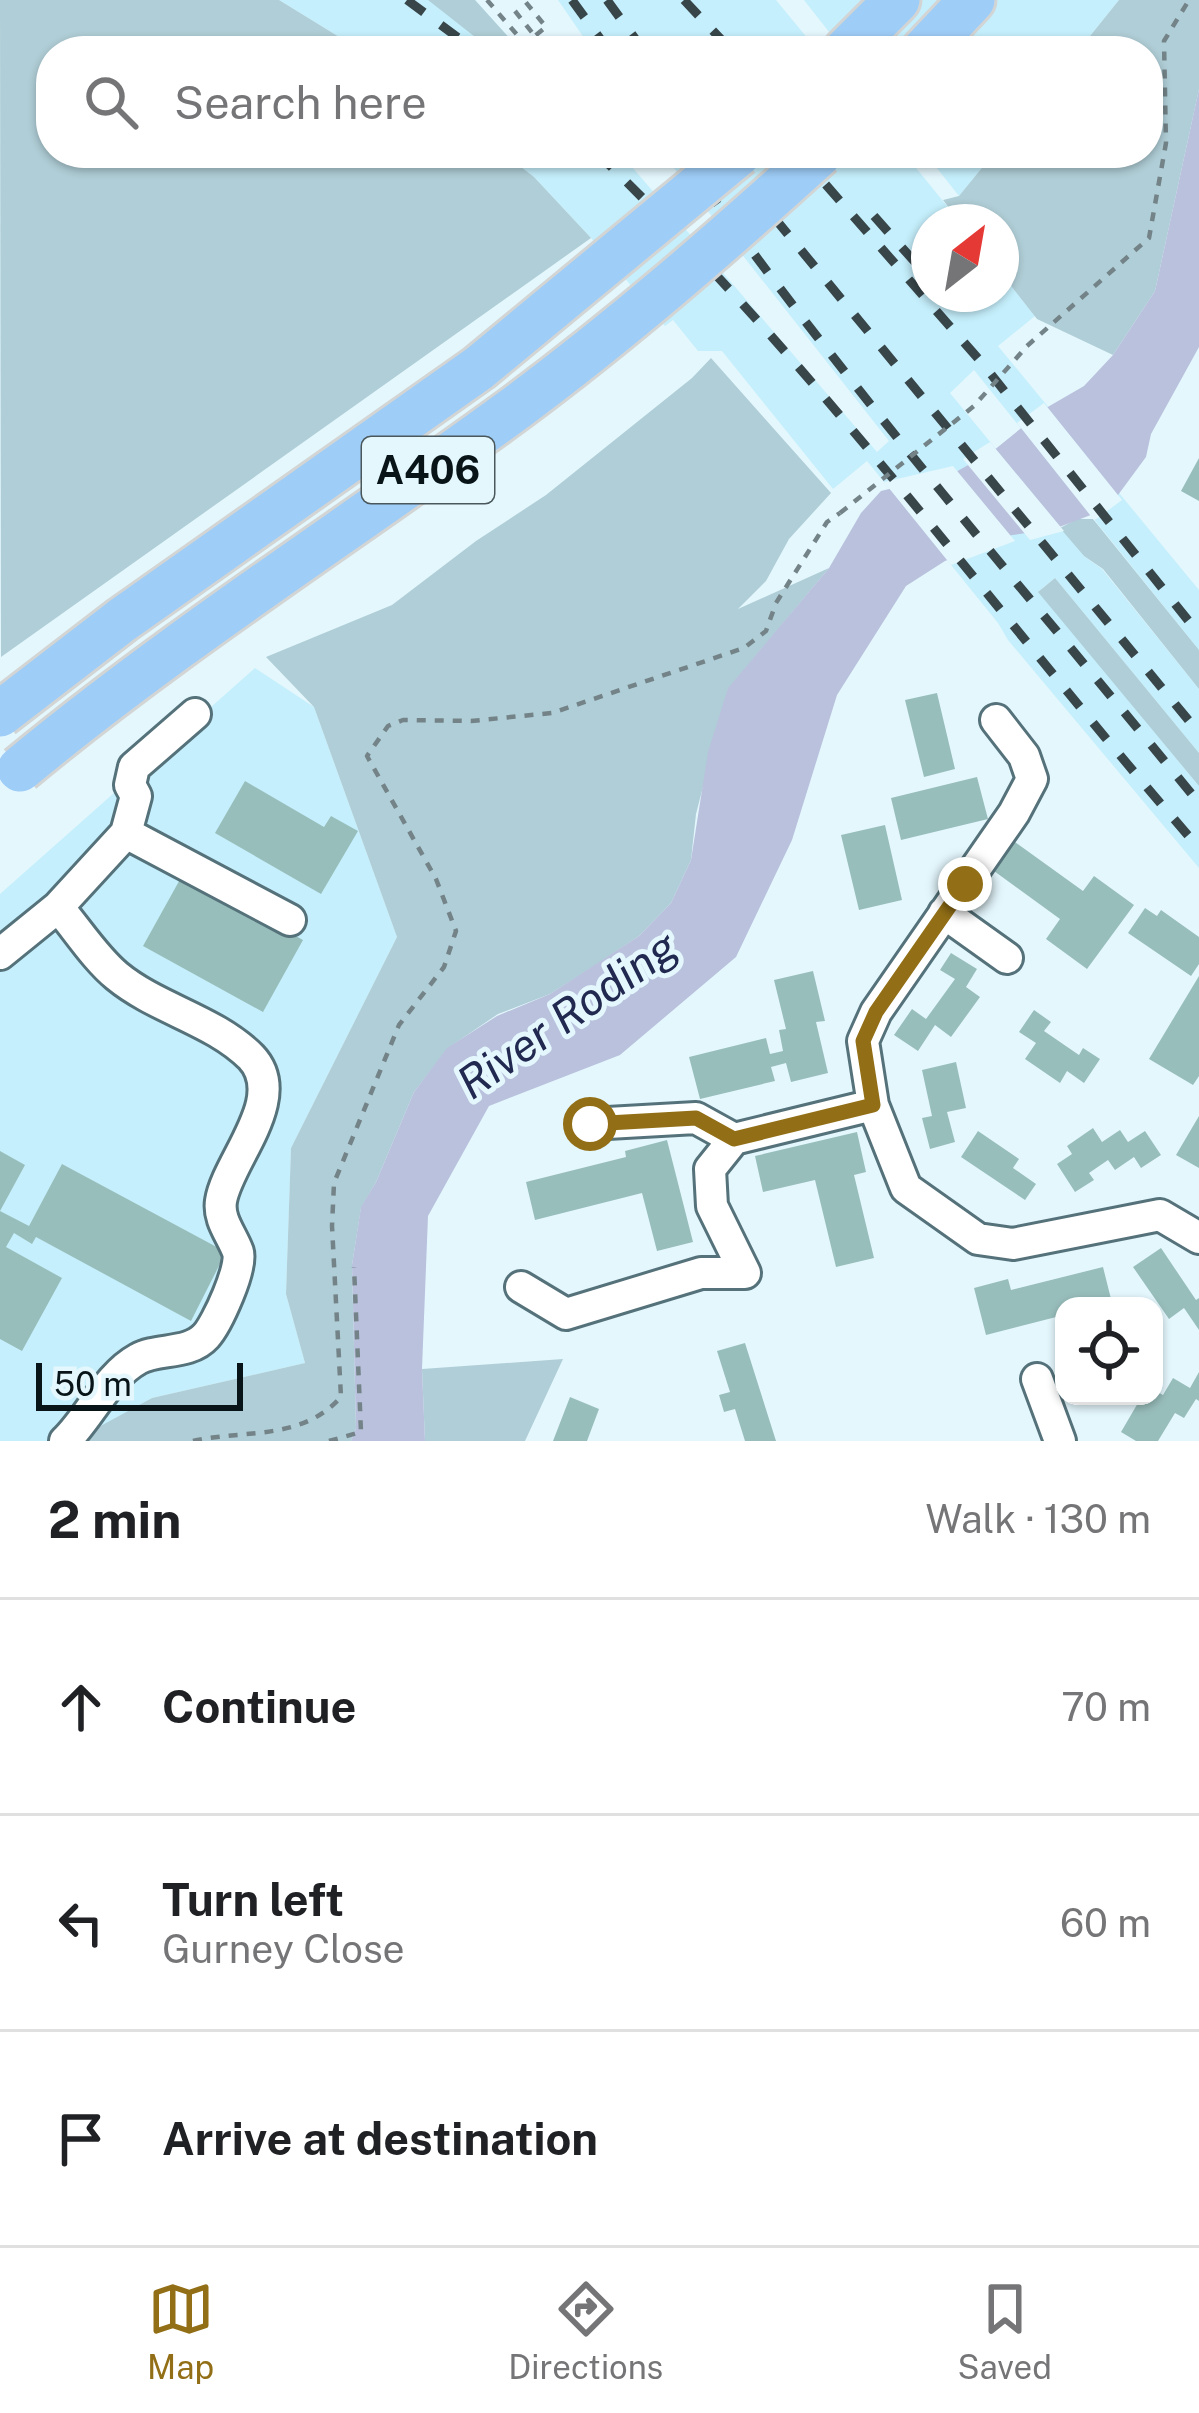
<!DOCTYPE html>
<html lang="en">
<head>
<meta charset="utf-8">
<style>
  :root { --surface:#fff; --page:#f2f2f2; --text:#202124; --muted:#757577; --line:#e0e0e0; --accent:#926f16 }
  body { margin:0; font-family:"Public Sans",sans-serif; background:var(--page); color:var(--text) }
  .controls { position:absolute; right:36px; bottom:36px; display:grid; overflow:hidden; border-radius:24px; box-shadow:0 3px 9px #0004 }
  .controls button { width:108px; height:108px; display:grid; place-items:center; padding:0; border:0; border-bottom:3px solid var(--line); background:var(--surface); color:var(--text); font:60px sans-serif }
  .compass { position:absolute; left:911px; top:204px; width:108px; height:108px; border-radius:50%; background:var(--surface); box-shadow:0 3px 9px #0004; rotate:31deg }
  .scale { position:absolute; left:36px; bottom:30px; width:207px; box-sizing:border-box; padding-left:12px; border:6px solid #081417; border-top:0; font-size:33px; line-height:42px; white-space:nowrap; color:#081417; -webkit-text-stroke:9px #e4f7fd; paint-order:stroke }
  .stop { position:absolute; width:36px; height:36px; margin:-27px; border:9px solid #926f16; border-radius:50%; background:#fff }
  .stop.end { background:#926f16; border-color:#fff; box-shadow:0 3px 12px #0008 }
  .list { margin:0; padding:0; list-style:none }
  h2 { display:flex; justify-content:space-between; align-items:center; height:156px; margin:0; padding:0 48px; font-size:51px }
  h2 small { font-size:39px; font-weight:400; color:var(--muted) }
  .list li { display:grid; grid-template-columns:78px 1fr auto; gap:36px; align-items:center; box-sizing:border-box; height:216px; padding:0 48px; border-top:3px solid var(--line) }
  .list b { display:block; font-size:45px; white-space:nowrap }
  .list p { margin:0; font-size:39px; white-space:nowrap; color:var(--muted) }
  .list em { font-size:39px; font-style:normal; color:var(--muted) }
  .icon { flex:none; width:66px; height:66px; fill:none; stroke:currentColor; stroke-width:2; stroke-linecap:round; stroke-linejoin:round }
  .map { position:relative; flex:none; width:1199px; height:1441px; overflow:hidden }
  .search { position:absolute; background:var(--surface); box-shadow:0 3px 9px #0004; left:36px; right:36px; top:36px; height:132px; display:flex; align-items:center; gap:30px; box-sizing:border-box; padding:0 42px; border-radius:48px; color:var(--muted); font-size:45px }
  .sheet { height:804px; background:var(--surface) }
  nav { display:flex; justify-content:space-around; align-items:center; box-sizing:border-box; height:168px; border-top:3px solid var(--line); background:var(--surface); font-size:33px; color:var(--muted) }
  nav a { display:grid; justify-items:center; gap:6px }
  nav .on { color:var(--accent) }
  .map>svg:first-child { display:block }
</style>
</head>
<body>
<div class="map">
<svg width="1199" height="1441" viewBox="0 0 1199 1441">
  <rect width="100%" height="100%" fill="#e4f7fd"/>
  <path fill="#c5effc" d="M279,0H475L521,51H362Z
    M558,0H776L818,51H593Z
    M804,0H1119L1078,51H844Z
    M503,153H620L877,452L889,441L662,153H904L960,222H929V294H1001V273L1035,316L998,346L1199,590V650L974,370L950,393L1084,556L1102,569L1199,689V753L1055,578L1039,591L1199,786V868L1008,640L998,623L867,461L833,489L722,351H698L673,320L665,326L591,238L534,177Z
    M925,153H994L959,196Z
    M255,668L314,707L397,937L291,1148L286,1294L305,1363L152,1398L77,1441H0V894Z"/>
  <path fill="#b0ced7" d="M0,0H279L362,51H51V153H503L534,177L591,238L1,657Z
    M428,0H475L521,51H493Z
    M1119,0H1199V89L1155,291L1113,355L1037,319L1001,273V222H960L943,200L959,196L994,153H1148V51H1078Z
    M711,358L831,493L789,539L766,581L738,609L829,568L728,689L696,814L691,860L671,903L639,936L597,964L550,994L498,1014L448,1048L414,1092L376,1182L361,1208L352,1265L356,1428L351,1441H73L152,1398L305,1363L286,1294L291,1148L397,937L314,707L266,657L392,605L476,541L546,495L692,378Z
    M1077,519H1093L1199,650V689L1103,569L1084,556L1060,528Z
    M1055,578L1199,753V786L1038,592Z
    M563,1359L525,1441H425L422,1369Z"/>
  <path fill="#b9c1dd" d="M1199,89V347L1151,434L1146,457L1118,495L1096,513L1054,529L1006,536L945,561L906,586L837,695L792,840L736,957L620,1055L489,1106L428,1216L422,1369L425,1441H351L356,1428L352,1265L361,1207L376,1182L414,1092L447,1048L497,1016L550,994L639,936L671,903L691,860L708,752L728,688L829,568L861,513L881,491L954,473L993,451L1046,408L1084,386L1113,355L1155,291Z"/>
  <path fill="#e4f7fd" d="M1044,403L1122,500L1098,518L1094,520L1017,423Z
    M990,442L1064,531L1030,540L963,459Z
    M953,466L1015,541L951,565L884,482Z"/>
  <path fill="#98bebb" d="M1199,458V501L1181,491Z
    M937,693L955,769L924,777L905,700Z
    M977,777L988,819L901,840L891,798Z
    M245,781L324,827L331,816L358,831L321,894L215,833Z
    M885,825L902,900L859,910L841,835Z
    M1015,842L1083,891L1094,876L1134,905L1087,969L1046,939L1060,919L994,871Z
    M183,874L303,940L263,1012L143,946Z
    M1145,908L1157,916L1161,910L1199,937V964L1191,976L1128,933Z
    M951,953L977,969L966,987L980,997L951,1037L935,1025L918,1051L894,1035L912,1009L926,1019L955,979L940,970Z
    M813,971L825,1021L816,1022L828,1073L791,1082L786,1063L771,1067L775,1081L700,1099L689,1057L766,1038L770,1054L783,1051L779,1030L786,1029L774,980Z
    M1199,976V1076L1193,1085L1149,1059Z
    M1034,1010L1051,1022L1044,1031L1079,1055L1083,1048L1100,1059L1084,1083L1067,1071L1060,1083L1025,1059L1036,1043L1019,1032Z
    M956,1062L966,1108L947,1112L955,1142L930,1149L922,1118L932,1116L922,1070Z
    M1199,1116V1168L1176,1155Z
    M1093,1128L1102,1142L1120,1130L1128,1142L1145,1131L1161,1155L1141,1168L1134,1157L1115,1170L1108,1160L1089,1173L1094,1180L1075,1192L1057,1164L1072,1154L1067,1146Z
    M978,1131L1019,1159L1013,1168L1036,1184L1025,1200L961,1157Z
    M857,1132L866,1172L854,1175L874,1258L836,1267L815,1180L763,1192L755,1156Z
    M667,1140L693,1242L657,1251L642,1193L535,1220L526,1182L626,1157L625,1151Z
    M0,1151L25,1165L0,1211L29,1226L62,1164L226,1252L191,1321L36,1237L32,1244L14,1233L6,1247L62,1278L22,1351L0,1339Z
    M1161,1248L1196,1300L1199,1298V1330L1184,1308L1169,1319L1133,1267Z
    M1103,1267L1112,1303L1064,1306V1315L986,1335L974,1288L1008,1279L1011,1290Z
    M745,1343L776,1441H745L735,1409L724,1412L719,1395L730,1392L717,1351Z
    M1199,1372V1401L1196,1399L1184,1418L1175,1413L1158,1441H1136L1121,1432L1142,1396H1154V1390L1163,1395L1173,1378L1190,1388Z
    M570,1397L599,1409L587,1441H553Z"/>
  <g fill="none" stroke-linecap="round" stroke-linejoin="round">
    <defs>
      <path id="minor" d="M996,720L1024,756L1032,779L1014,813L876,1012L863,1041L873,1105L906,1188L978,1239L1013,1244L1160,1215L1199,1238
        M126,833L290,920
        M58,907L126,833L136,796L130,785L134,767L195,714
        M944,913L1007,958
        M0,954L58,907C77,929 95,958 117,976C157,1009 214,1020 251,1057C290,1098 227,1161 221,1201C218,1220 232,1235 238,1252C243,1267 217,1324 206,1336C189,1355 157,1348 138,1359C107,1376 90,1417 65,1441
        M590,1124L696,1118L734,1139
        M521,1287L566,1314L701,1273H745L712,1206L710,1169L734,1139L873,1105
        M1037,1379L1060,1441"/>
      <path id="highway" d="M846,51L897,0
        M924,51L972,0"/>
    </defs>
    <use href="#minor" stroke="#55727b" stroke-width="36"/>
    <use href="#highway" stroke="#d3d5d5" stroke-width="51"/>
    <path stroke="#738387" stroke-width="4.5" stroke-dasharray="9 9" stroke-linecap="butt" d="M487,0L525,44L546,27L524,0
      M515,11L534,35
      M1027,346L1149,238L1166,143L1164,41L1189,0
      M193,1441C248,1429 301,1441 341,1397L332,1226L334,1183L399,1025L444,967L456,931L436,879L367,756L388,726L403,720L471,721L552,713L744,648L766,631L776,603L827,522L840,513
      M329,1441L361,1432L354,1267"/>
    <use href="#minor" stroke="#fff" stroke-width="30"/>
    <use href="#highway" stroke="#9ecdf7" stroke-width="45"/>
    <path stroke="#38464a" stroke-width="9" stroke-dasharray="21 21" stroke-linecap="butt" d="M407,0L476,51
      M572,0L609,51
      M607,0L644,51
      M684,0L732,51
      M597,153C818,366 998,617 1199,848
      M681,153C840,380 1024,589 1199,803
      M721,153L1199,733
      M798,153L982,363L1199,634
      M874,216L929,278"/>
    <defs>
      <path id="highway-bridge" d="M0,714L122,620L479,368L739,153
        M20,769C177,639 349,530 513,410C621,330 721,243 820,153"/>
    </defs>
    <use href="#highway-bridge" stroke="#d3d5d5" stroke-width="51" stroke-linecap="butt"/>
    <path stroke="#738387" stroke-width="4.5" stroke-dasharray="9 9" stroke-linecap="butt" d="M840,513L974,406L1027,346"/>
    <use href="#highway-bridge" stroke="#9ecdf7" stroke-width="45"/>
  </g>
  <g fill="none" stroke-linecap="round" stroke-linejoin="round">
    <path stroke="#926f16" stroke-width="15" d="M590,1124L696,1118L734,1139L873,1105L863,1041L876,1012L965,884"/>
  </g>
  <g text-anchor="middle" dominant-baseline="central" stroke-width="10" stroke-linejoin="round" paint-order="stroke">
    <rect fill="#e4f7fd" stroke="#4a585c" stroke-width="3" x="362" y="437" width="132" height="66" rx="9"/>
    <g font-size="39" font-weight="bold" fill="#081417">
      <text x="428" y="470">A406</text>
    </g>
    <g font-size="45" font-style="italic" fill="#212950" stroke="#e4f7fd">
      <text transform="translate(567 1014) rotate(-35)">River Roding</text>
    </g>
  </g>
</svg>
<div class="controls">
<button><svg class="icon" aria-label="locate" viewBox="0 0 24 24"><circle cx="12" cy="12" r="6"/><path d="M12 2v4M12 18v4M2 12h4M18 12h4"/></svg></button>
</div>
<svg class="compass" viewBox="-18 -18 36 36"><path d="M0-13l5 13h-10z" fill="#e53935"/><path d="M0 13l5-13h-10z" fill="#757577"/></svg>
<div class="scale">50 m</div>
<div class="stop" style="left:590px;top:1124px"></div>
<div class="stop end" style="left:965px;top:884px"></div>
<div class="search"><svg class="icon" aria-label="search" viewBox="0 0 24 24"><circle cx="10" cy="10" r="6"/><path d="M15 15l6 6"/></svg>Search here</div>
</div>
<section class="sheet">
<h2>2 min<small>Walk · 130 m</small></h2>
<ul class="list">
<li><svg class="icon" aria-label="ahead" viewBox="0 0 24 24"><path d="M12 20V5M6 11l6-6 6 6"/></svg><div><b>Continue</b></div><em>70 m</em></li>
<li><svg class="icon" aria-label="left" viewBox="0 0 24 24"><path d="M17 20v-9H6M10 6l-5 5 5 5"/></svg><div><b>Turn left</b><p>Gurney Close</p></div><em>60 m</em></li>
<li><svg class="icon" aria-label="arrive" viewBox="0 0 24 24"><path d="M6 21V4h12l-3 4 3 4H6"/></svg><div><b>Arrive at destination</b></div></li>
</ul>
</section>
<nav>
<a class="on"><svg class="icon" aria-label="map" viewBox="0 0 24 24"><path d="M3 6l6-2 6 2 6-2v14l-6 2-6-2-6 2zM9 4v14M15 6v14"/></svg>Map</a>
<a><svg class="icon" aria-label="directions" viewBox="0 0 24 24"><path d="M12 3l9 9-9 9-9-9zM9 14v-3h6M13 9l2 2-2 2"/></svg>Directions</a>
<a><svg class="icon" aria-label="saved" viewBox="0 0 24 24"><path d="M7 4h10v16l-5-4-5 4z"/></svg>Saved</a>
</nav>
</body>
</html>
